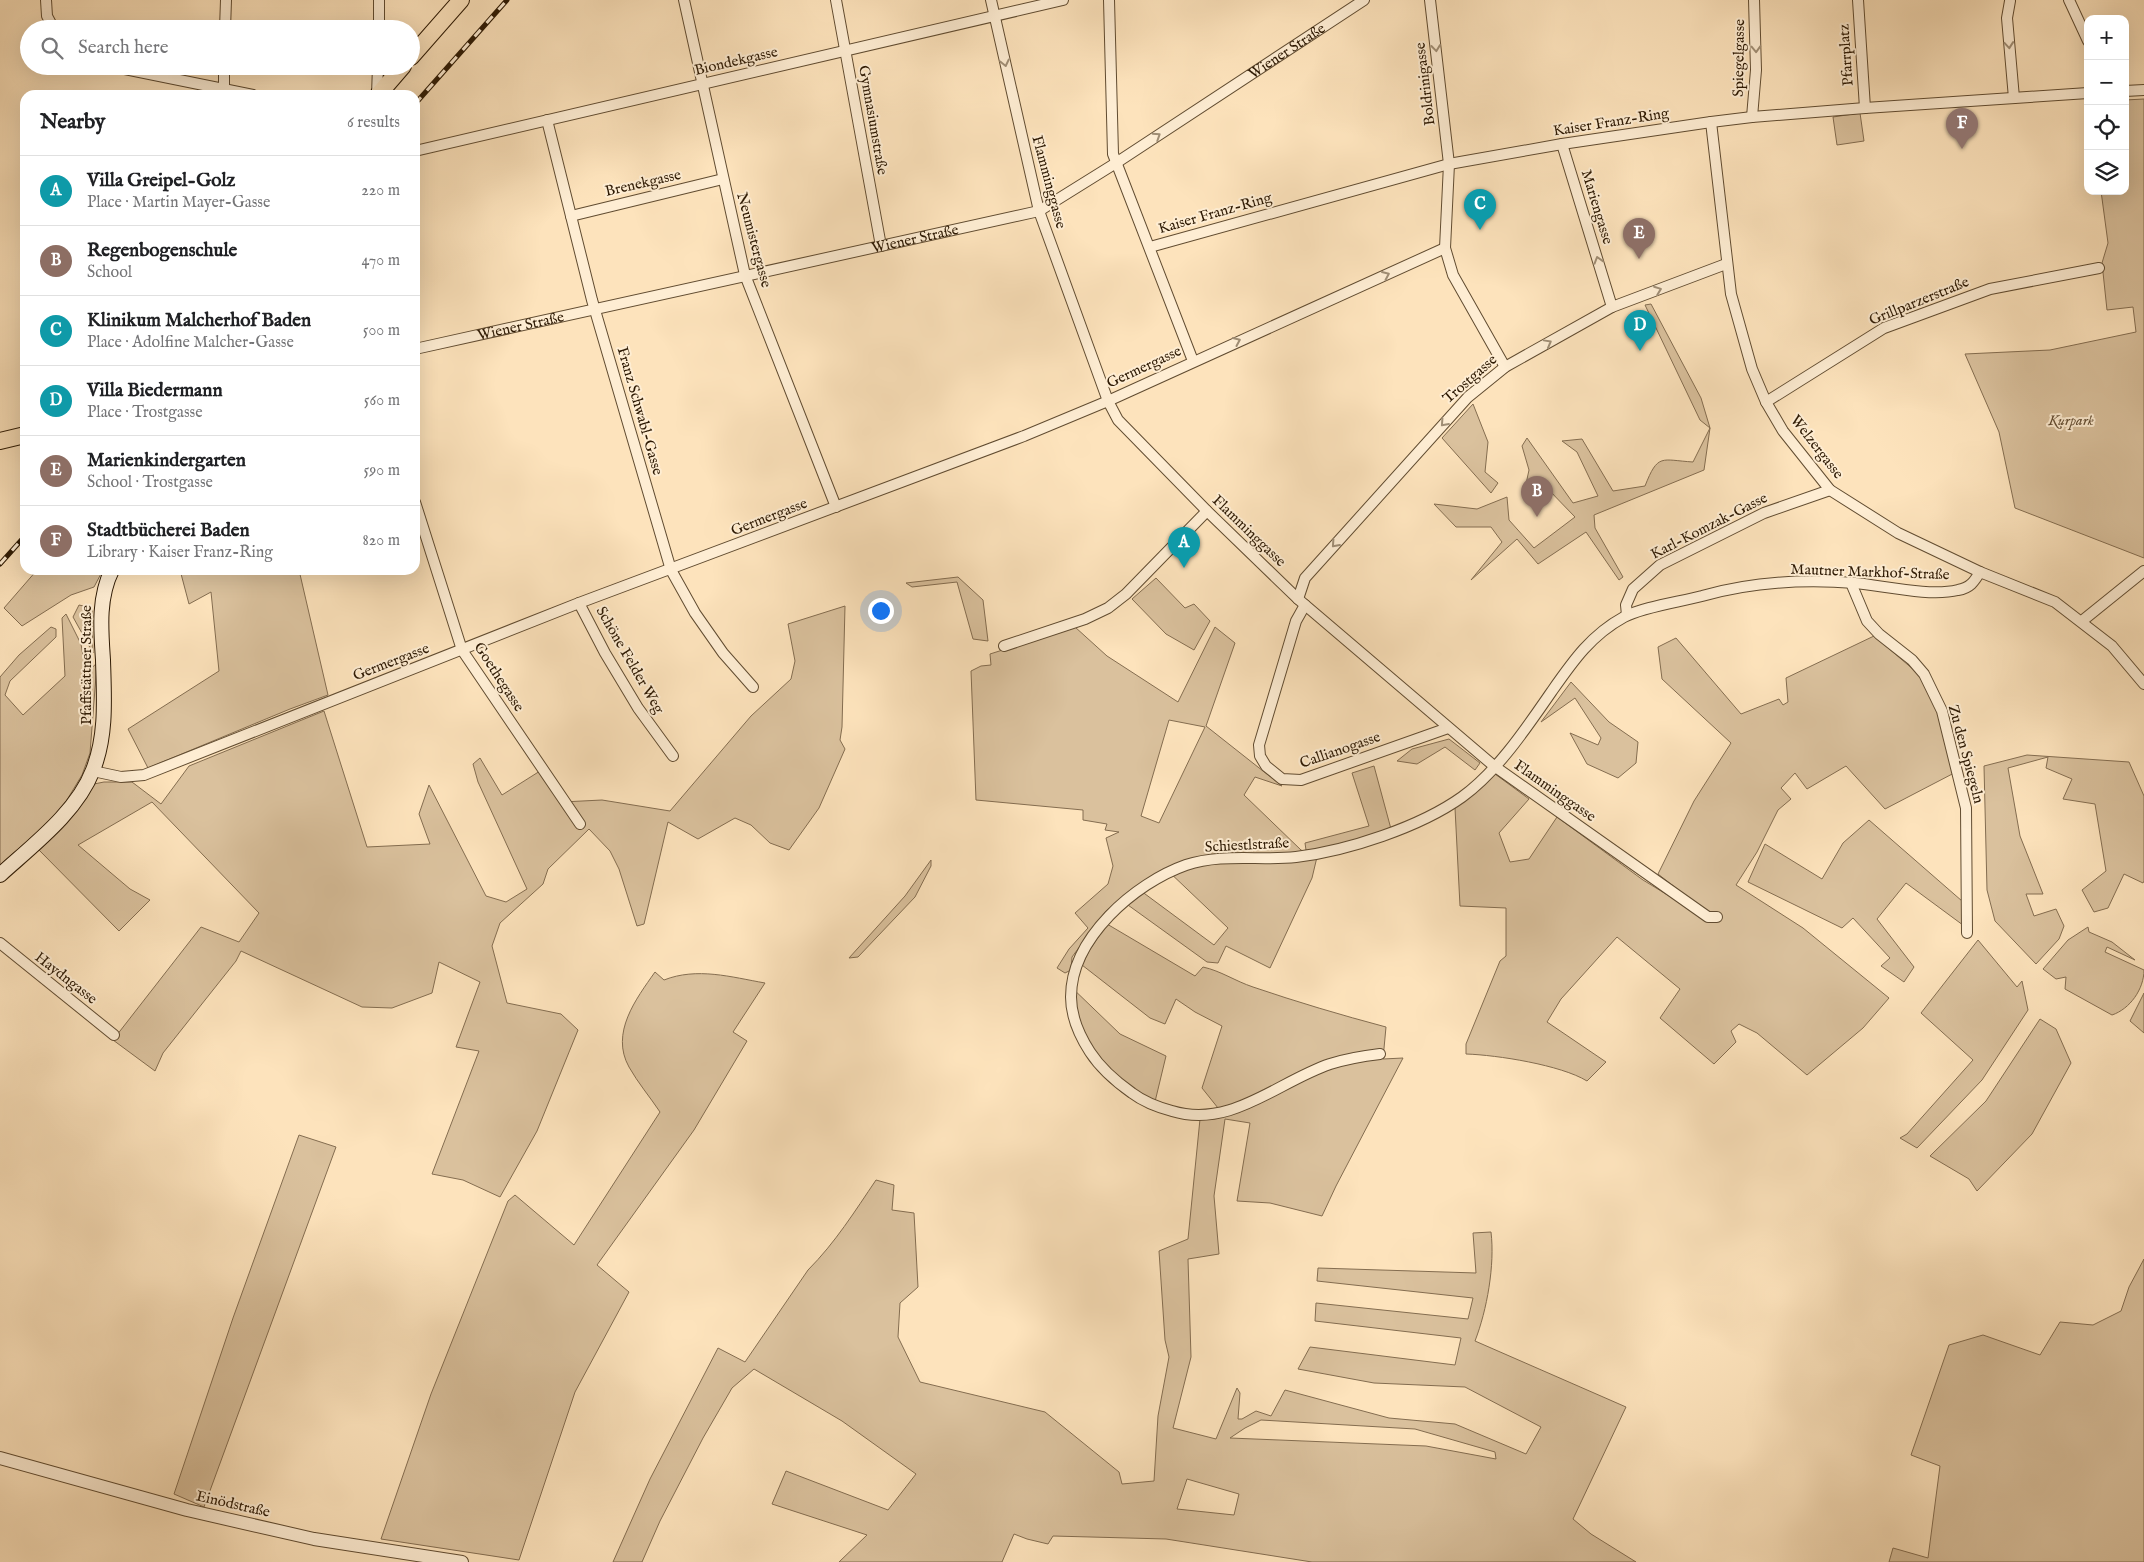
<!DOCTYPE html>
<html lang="en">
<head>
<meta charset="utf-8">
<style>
  :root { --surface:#fff; --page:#f6f6f6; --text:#202124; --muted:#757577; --line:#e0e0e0; --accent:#8f2418 }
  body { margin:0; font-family:"IM FELL English",serif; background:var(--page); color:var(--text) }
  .controls { position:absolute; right:15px; top:15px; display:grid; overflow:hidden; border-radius:10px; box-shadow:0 5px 20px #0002 }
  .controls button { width:45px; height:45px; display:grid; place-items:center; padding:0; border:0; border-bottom:1px solid var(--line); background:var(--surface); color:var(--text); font:25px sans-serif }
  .you { position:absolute; left:880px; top:610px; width:18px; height:18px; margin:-12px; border:4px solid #fff; border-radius:50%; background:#1a73e8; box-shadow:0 0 0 8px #1a73e833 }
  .badge { display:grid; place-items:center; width:32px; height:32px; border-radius:50%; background:var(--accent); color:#fff; font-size:16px; font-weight:700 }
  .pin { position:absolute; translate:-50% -41px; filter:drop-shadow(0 1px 2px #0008) }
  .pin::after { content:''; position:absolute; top:26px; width:18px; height:15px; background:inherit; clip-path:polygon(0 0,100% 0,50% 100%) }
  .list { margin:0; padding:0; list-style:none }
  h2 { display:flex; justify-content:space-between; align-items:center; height:65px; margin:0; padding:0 20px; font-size:21px }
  h2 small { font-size:16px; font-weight:400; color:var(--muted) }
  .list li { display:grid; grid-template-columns:32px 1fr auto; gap:15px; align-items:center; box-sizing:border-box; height:70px; padding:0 20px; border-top:1px solid var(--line) }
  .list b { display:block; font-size:19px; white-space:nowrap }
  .list p { margin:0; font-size:16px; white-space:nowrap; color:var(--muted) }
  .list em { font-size:16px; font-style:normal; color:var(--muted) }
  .icon { flex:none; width:28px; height:28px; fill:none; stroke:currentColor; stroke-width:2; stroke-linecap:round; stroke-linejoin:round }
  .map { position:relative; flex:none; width:2144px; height:1562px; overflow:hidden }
  .search { position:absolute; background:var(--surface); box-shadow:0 5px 20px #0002; left:20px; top:20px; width:400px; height:55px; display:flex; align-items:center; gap:12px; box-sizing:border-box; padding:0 18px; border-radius:28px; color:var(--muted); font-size:19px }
  .panel { position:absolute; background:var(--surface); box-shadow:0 5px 20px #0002; left:20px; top:90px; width:400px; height:485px; border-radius:15px }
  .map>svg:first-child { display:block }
</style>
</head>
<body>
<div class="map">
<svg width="2144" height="1562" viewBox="0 0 2144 1562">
  <rect width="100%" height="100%" fill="#fde3bc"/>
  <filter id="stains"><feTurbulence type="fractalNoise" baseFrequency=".004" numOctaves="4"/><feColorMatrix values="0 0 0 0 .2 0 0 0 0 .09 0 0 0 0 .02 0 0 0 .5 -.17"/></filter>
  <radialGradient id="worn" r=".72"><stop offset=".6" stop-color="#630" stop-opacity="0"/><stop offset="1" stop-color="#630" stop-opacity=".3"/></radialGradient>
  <path fill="#dac19d" stroke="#846d50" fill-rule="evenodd" d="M2144,99V558L2015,508L1999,432L1965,354L2050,350L2136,332L2133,307L2107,310L2102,263L2108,243L2101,191H2125V100Z
    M1860,113L1864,141L1837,145L1833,117Z
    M1651,304L1701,398L1710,428L1704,470L1594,515L1595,528L1623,577L1619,580L1586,532L1538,564L1517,539L1471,580L1502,542L1491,527H1456L1434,504L1477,509L1507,497L1509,520L1534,548L1575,517L1546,487L1524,493L1529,470L1522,446L1527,438L1573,503L1598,496L1577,452L1562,441L1582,439L1613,491L1645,486C1658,453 1661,460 1693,462L1710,428L1700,420L1645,305Z
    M1473,404L1488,442L1485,472L1498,483L1491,493L1442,438Z
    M37,570H103L94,587L71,595L22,626L4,608Z
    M180,570H299L328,695L290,709L148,768L128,729L219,671L211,592L189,604Z
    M958,577L983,600L988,641L973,639L957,582L912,587L906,583Z
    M1156,578L1185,608L1194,604L1210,621L1194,650L1166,634L1132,599Z
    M79,605L92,608L93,653L73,617Z
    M845,606L842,727L840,740L845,749L819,808L789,850L770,843L751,825L735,818L698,839L668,822L644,924L637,926L619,869L610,851L589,829L548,869L543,884L500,923L492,946L507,1003L561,1014L578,1030L537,1131L500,1197L463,1180L432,1174L479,1051L456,1047L480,982L439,962L432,993L392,1008L362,1007L241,951L236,961L163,1053L155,1071L113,1040L201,927L239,942L259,913L152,802L78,845L130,889L150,900L119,931L39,850L73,815L94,784L104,782H132L161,804L189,766L324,711L367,847L430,844L419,814L429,785L486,896L506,902L527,889L478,782L473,764L480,758L502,795L540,771L562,802L602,800L670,811L751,716L791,679L795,661L788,624Z
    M66,614L81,644L86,673L97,663L90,753L82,775L59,813L0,865V677L19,655L51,627L56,629V637L10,681L5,695L23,715L65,676L62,618Z
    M1075,627L1107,656L1178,702L1215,627L1235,643L1206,726L1282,786L1255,777L1244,795L1301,850L1317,857L1312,878L1270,968L1226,946L1218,963L1207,962L1121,900L1106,911L1072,957L1071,970L1065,973L1057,968L1069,949L1088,928L1075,913L1108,884L1113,866L1106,838L1119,832L1105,830L1107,824L1083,820V810L976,800L971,671L981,666L991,665L990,654ZM1169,720L1205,727L1159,823L1141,816ZM1166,869L1228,928L1214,945L1137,888L1156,874Z
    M1874,636L1921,676L1940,714L1958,771L1885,809L1846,766L1807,789L1795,773L1781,788L1791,799L1778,810L1757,852L1736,885L1803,928L1889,998L1863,1028L1807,1075L1757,1033L1739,1024L1731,1031L1736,1042L1714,1064L1660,1018L1680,989L1617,937L1561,999L1547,1022L1606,1062L1587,1081C1561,1065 1497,1055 1466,1054V1044L1500,961L1506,956V908L1460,906L1455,808L1491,771L1529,799L1499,833L1510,862L1529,859L1557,817L1643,880L1684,905L1690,899L1658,874L1694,801L1731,743L1662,679L1658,647L1676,638L1741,714L1779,699L1783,705L1788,702L1786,678Z
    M1571,682L1609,722L1638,742L1636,763L1618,778L1587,764L1570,733L1598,745L1601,738L1575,698L1541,722Z
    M1449,739L1480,763L1475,770L1445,747L1417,764L1397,761L1412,749Z
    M2027,755L2129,762L2144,796V881L2143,883L2124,874L2108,908L2094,912L2082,890L2106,871L2095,804L2063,799L2072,779L2046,768L2048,757L2008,768L2020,836L2043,894H2026L2034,916L2056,909L2064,926L2059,939L2036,964L1995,921L1987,890L1984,766Z
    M1374,766L1391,829L1350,843L1309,852L1306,850L1305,843L1369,826L1352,773Z
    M1869,820L1962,901L1971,931L1906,883L1877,919L1914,967L1904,982L1881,966L1890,958L1853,918L1842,928L1748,882L1765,844L1822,879L1843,843Z
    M931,860V866L915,897L858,957L849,958L905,896Z
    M1107,924L1195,976L1203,967C1221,971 1235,981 1253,987C1297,1002 1341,1015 1386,1027L1383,1059L1403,1058L1336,1186L1322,1216L1270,1203L1237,1201L1250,1123L1225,1119L1214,1196L1219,1254L1188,1259L1191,1357L1173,1428L1216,1439L1237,1388L1240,1393L1238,1419H1242L1256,1411L1271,1416L1285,1390L1389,1418L1455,1424L1526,1454L1541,1427L1465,1387L1374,1383L1298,1369L1310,1347L1455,1365L1461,1338L1315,1321L1316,1303L1468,1319L1473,1298L1317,1281L1318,1268L1476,1273L1473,1233L1491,1232C1495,1265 1487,1310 1475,1341L1626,1407L1573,1519L1591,1534L1636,1562H1312L1166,1539L1053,1536L1048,1544L1027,1539L1014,1534L1002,1562H839L867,1535L772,1504L786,1471L888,1510L916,1474L842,1421L754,1369L732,1388L703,1438L660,1521L642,1562H613L650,1479L718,1348L745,1362L808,1270C835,1243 855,1211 876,1180L894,1185L892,1210L914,1213L918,1287L900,1303L898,1337L920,1382L1045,1412L1119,1472L1122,1484L1154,1481L1158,1416L1169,1357L1165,1340L1159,1251L1188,1239L1200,1119L1218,1108L1202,1088L1222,1026L1195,1012L1176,999L1165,1024L1150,1018L1082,965L1089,951ZM1261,1420L1415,1429L1495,1452L1496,1459L1426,1446L1230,1438L1245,1428ZM1187,1479L1239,1494L1234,1515L1177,1509Z
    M2088,927L2089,932L2112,942L2135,960L2107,947L2105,952L2144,970C2144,989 2130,1009 2112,1015L2065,989L2066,977L2056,979L2043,969L2068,940Z
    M1978,940L2017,987L2022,981L2028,1010L1982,1080L1917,1148L1900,1138L1907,1134L1973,1060L1921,1013Z
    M655,972L664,980C697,967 731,977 765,983L733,1032L747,1041L694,1130L597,1265L629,1292L575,1392L519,1560L381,1539L431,1394L508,1201L515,1195L574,1245L660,1112C650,1097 638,1083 629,1067C610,1033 636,999 655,972Z
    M1067,983L1120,1034L1166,1056L1153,1110C1112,1092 1076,1056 1069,1010C1067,1002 1068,992 1067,983Z
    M2144,993V1033L2130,1021Z
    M2040,1019L2056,1029L2071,1063L2032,1134L1977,1191L1969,1179L1930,1156L1986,1101Z
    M299,1135L336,1147L204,1507L174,1494L233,1318Z
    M2144,1259V1562H1889L1893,1548L1928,1558L1940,1466L1911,1455L1949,1345L1983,1335L2040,1355L2060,1322L2093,1325L2121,1311L2129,1287Z"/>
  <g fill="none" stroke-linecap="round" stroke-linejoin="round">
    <defs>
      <g id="minor">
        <path d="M46,0L47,16L54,29"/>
        <path d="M684,0L745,275L836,507"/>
        <path d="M836,0L881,246"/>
        <path d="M991,0L1039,211L1108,401L1118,420L1207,511L1298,599L1494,766L1708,917H1717"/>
        <path d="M1109,0L1113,154L1193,361"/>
        <path d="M1430,0L1449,164L1445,248L1453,275L1505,367"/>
        <path d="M1858,0L1865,108"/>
        <path d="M2069,0L2088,41"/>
        <path d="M2010,1L2007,18L2014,98"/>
        <path d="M225,29L226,0"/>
        <path d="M379,29V0"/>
        <path d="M110,66L253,95"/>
        <path d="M224,90V66"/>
        <path d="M2125,91L2144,90"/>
        <path d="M377,95L378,66"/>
        <path d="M1752,117L1756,70L1754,0"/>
        <path d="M547,120L592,300L671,570L695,613L723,653L753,687"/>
        <path d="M1711,122L1731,294L1752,369L1766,402L1783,431L1830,490L1898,533L1980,572L2055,602L2112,646L2144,684"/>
        <path d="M1562,144L1612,307"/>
        <path d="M415,151L1063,0"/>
        <path d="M571,216L723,179"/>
        <path d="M1150,247L1449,164L1562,144L1711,122L1752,117L1865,108L2088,93"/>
        <path id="s1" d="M415,349L1039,211L1116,163L1364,0"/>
        <path d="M1766,402L1884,328L1990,289L2099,268"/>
        <path d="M415,502L462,650L580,824"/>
        <path d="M1851,583L1867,621L1879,634L1912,660L1924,674L1942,711L1966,808L1967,933"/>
        <path d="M1298,599L1305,578L1468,397L1505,367L1612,307L1726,264"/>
        <path d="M579,603L605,653L638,708L673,756"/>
        <path d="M1305,605L1296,621L1259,745L1260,756L1266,766L1282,779L1301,780L1448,728"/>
        <path d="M1627,615L1626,605L1633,589L1660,565L1764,513L1830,490"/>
        <path d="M2082,621L2144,571"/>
        <path d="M1004,646L1085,619L1108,608L1126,594L1207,511"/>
        <path d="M93,771L121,777L144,775L579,603L1024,436L1108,401L1445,248"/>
        <path d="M0,943L114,1035"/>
        <path d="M1380,1054C1363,1056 1346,1059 1330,1064C1277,1082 1231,1129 1172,1111C1157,1107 1144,1102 1132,1093C1115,1081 1101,1069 1090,1052C1079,1035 1071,1017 1071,997C1071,938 1135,883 1186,865C1222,853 1260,861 1296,857C1347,851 1420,827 1462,797C1498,771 1527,727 1552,691C1573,661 1591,635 1624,617C1643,607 1679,602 1702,596C1751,582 1804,579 1855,583C1885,586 1930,597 1958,590C1970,588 1974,582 1980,572"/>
      </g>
      <path id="tertiary" d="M0,1458L187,1510L314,1539L462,1562"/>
      <path id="secondary" d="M0,875C33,845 77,812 93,770C107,735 104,697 103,660C101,630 98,598 112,570"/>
      <path id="primary" d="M411,57L461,0
        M378,95L403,66
        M0,441L25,435"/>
    </defs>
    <use href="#minor" stroke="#614c31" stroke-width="12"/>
    <use href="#tertiary" stroke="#614c31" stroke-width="14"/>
    <use href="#secondary" stroke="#2d1903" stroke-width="16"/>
    <use href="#primary" stroke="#2d1903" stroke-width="18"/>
    <use href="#minor" stroke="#feedd3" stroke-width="10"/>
    <use href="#tertiary" stroke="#feedd3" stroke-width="12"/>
    <use href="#secondary" stroke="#feedd3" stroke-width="14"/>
    <use href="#primary" stroke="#fde3bc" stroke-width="16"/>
    <defs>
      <path id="rail" d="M415,104L507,0
        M0,564L25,536"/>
    </defs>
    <use href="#rail" stroke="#2d1903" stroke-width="5"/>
    <use href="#rail" stroke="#feedd3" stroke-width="3" stroke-dasharray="9" stroke-linecap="butt"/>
  </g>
  <defs><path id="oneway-chevron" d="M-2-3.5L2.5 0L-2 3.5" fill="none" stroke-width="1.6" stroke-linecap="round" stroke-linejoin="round" transform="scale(1.25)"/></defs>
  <g stroke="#a08e75">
    <use href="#oneway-chevron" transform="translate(2009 45) rotate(85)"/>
    <use href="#oneway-chevron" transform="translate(1436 48) rotate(83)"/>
    <use href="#oneway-chevron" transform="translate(1756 49) rotate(88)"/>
    <use href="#oneway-chevron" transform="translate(1005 63) rotate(77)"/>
    <use href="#oneway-chevron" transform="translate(1157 136) rotate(-33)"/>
    <use href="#oneway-chevron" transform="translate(1598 260) rotate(-107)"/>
    <use href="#oneway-chevron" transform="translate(1386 275) rotate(-24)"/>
    <use href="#oneway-chevron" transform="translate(1658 290) rotate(-21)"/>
    <use href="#oneway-chevron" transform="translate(1237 341) rotate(-24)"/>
    <use href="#oneway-chevron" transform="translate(1548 343) rotate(-29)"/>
    <use href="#oneway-chevron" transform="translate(1444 423) rotate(132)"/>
    <use href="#oneway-chevron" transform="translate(1335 544) rotate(132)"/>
  </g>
  <g text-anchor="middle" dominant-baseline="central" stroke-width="4" stroke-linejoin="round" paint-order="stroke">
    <g font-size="15" fill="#2d1903" stroke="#feedd3">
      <text stroke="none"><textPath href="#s1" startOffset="934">Wiener Straße</textPath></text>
      <text transform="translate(1846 55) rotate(-94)">Pfarrplatz</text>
      <text transform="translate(1739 58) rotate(-89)">Spiegelgasse</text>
      <text transform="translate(736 61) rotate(-13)">Biondekgasse</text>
      <text transform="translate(1425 84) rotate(-97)">Boldrinigasse</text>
      <text transform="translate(873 120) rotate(80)">Gymnasiumstraße</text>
      <text transform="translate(1611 122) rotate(-9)">Kaiser Franz-Ring</text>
      <text transform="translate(1049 182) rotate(75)">Flamminggasse</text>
      <text transform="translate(643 183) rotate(-13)">Brenekgasse</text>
      <text transform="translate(1597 207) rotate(73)">Mariengasse</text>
      <text transform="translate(1215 213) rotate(-16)">Kaiser Franz-Ring</text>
      <text stroke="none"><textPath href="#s1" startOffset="512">Wiener Straße</textPath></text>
      <text transform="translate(754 240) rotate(75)">Neumistergasse</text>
      <text transform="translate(1919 301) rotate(-22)">Grillparzerstraße</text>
      <text stroke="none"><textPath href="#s1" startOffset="108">Wiener Straße</textPath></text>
      <text transform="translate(1144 367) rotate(-25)">Germergasse</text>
      <text transform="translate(1470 379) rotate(-41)">Trostgasse</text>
      <text transform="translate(640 411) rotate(74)">Franz Schwabl-Gasse</text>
      <text transform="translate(1817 447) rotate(52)">Welzergasse</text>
      <text transform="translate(769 517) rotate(-21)">Germergasse</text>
      <text transform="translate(1709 526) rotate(-27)">Karl-Komzak-Gasse</text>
      <text transform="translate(1249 531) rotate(44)">Flamminggasse</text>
      <text transform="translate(1870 572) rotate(2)">Mautner Markhof-Straße</text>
      <text transform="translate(630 660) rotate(60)">Schöne Felder Weg</text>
      <text transform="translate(391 662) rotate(-21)">Germergasse</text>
      <text transform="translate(86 665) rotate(-90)">Pfaffstättner Straße</text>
      <text transform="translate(499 677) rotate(57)">Goethegasse</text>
      <text transform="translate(1340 750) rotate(-19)">Callianogasse</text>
      <text transform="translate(1966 754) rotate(75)">Zu den Spiegeln</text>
      <text transform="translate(1555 791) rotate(35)">Flamminggasse</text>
      <text transform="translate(1247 845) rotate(-3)">Schiestlstraße</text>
      <text transform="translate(66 978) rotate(38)">Haydngasse</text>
      <text transform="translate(233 1504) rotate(13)">Einödstraße</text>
    </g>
    <g font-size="15" font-style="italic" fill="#614b31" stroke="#feedd3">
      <text x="2071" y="420">Kurpark</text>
    </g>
  </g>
  <rect width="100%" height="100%" filter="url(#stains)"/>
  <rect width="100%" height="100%" fill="url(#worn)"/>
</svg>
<div class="controls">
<button>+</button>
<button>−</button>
<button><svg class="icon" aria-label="locate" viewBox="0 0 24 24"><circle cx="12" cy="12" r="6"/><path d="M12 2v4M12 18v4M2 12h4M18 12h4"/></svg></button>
<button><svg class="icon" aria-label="layers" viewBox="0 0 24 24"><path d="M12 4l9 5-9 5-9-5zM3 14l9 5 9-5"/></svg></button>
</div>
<div class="you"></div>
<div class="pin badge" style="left:1184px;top:568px;background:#0f9aa8">A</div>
<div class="pin badge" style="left:1537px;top:517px;background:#8d6e63">B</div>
<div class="pin badge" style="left:1480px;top:230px;background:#0f9aa8">C</div>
<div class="pin badge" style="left:1640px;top:351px;background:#0f9aa8">D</div>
<div class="pin badge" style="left:1639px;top:259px;background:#8d6e63">E</div>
<div class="pin badge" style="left:1962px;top:149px;background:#8d6e63">F</div>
<div class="search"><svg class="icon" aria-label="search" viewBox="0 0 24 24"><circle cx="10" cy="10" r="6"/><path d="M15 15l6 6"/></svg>Search here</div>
<section class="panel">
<h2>Nearby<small>6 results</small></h2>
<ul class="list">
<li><span class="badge" style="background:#0f9aa8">A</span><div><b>Villa Greipel-Golz</b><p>Place · Martin Mayer-Gasse</p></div><em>220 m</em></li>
<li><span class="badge" style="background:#8d6e63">B</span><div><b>Regenbogenschule</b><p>School</p></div><em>470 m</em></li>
<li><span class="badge" style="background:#0f9aa8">C</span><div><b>Klinikum Malcherhof Baden</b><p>Place · Adolfine Malcher-Gasse</p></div><em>500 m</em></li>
<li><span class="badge" style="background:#0f9aa8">D</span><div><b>Villa Biedermann</b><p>Place · Trostgasse</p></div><em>560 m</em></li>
<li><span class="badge" style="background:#8d6e63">E</span><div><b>Marienkindergarten</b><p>School · Trostgasse</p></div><em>590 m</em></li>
<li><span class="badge" style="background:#8d6e63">F</span><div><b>Stadtbücherei Baden</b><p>Library · Kaiser Franz-Ring</p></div><em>820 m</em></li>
</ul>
</section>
</div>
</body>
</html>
